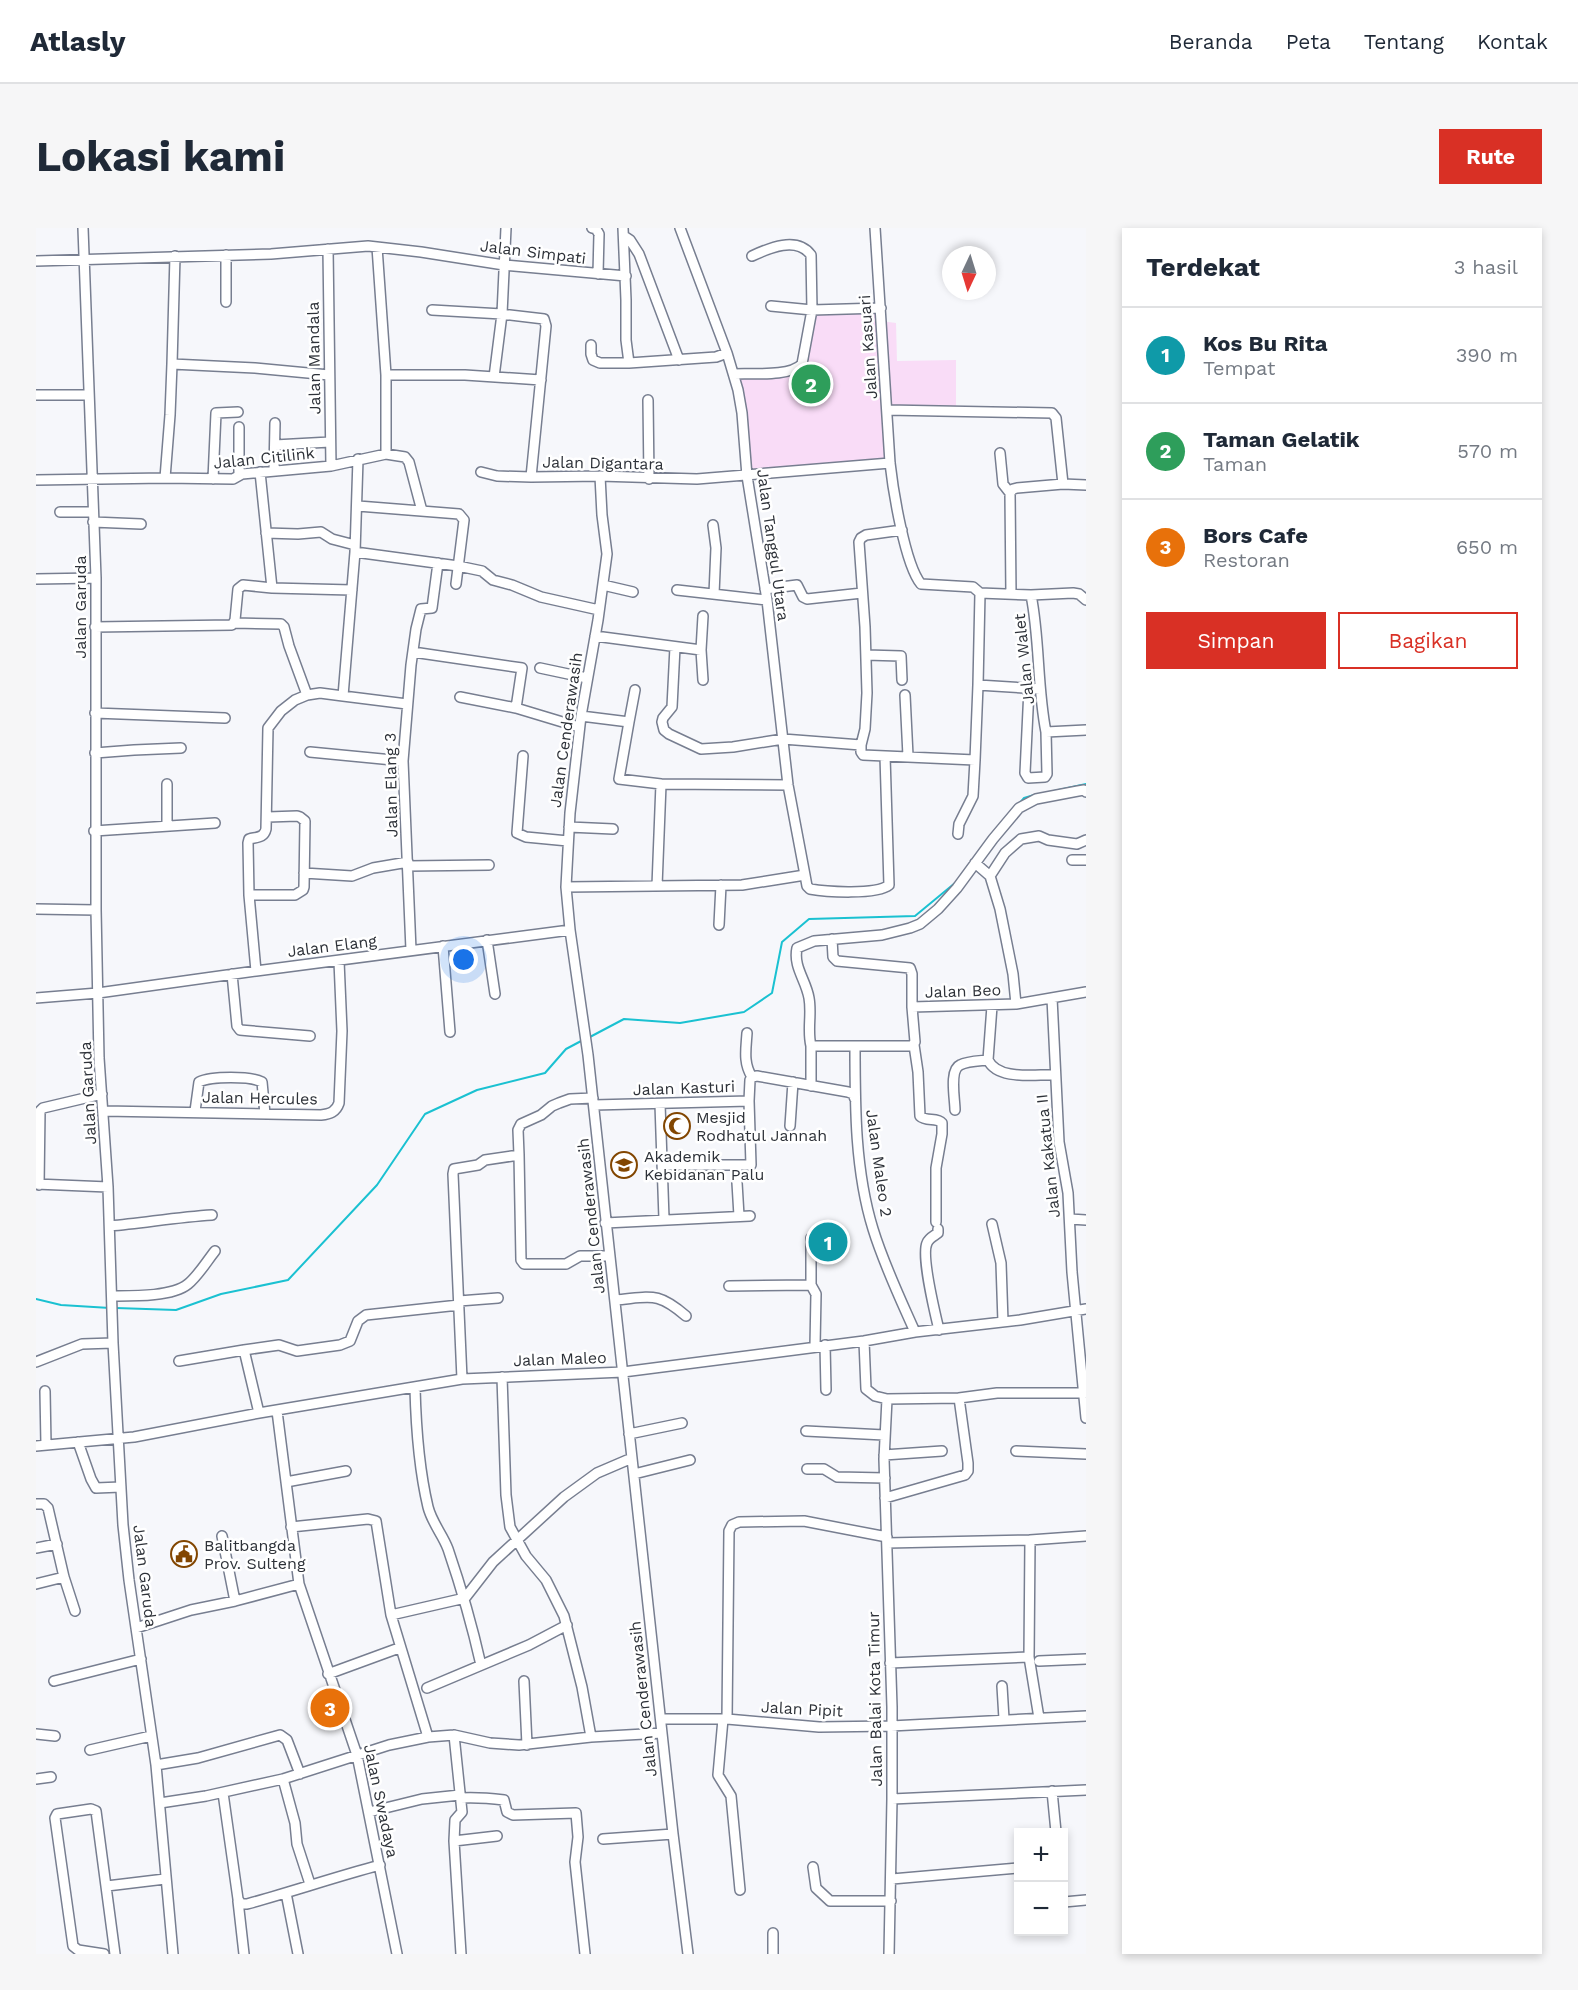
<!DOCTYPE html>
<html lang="id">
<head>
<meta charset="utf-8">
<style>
  :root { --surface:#fff; --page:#f6f6f7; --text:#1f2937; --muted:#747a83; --line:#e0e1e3; --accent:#d93025 }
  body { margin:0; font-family:"Work Sans",sans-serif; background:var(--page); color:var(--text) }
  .controls { position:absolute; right:18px; bottom:18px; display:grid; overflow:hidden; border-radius:0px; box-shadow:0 3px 9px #0003 }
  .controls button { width:54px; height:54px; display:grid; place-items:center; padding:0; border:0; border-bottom:2px solid var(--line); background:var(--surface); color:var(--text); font:30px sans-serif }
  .compass { position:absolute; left:906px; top:18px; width:54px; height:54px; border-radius:50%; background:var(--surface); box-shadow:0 3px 9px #0003; rotate:184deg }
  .you { position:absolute; left:428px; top:732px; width:21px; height:21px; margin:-15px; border:4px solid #fff; border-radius:50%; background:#1a73e8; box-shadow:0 0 0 9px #1a73e833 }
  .badge { display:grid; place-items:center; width:39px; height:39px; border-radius:50%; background:var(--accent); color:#fff; font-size:20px; font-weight:700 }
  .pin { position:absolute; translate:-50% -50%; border:3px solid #fff; box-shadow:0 2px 6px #0006 }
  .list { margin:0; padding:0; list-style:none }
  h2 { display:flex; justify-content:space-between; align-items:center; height:78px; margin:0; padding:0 24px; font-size:26px }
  h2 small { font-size:20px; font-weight:400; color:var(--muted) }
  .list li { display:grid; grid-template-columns:39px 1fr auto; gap:18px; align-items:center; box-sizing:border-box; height:96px; padding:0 24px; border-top:2px solid var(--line) }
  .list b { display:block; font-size:22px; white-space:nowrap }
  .list p { margin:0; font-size:20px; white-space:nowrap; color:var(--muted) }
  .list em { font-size:20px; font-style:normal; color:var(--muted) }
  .actions { display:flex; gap:12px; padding:18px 24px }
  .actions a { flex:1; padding:14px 0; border:2px solid var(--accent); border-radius:0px; text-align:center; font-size:21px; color:var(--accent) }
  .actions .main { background:var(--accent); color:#fff }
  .map { position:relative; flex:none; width:1050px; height:1726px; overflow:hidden; border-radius:0px }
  header { display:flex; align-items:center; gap:36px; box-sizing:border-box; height:84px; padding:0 30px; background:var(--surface); border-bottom:2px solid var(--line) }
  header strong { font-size:28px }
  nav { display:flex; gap:33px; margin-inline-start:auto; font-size:21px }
  .intro { display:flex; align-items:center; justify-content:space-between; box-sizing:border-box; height:144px; padding:0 36px }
  h1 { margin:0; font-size:42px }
  .button { padding:15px 27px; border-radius:0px; background:var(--accent); color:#fff; font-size:21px; font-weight:700 }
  main { display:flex; gap:36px; padding:0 36px }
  aside { flex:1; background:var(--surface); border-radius:0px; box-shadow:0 3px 9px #0003 }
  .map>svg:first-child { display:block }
</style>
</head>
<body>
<header>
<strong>Atlasly</strong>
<nav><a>Beranda</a><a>Peta</a><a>Tentang</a><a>Kontak</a></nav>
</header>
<div class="intro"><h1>Lokasi kami</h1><a class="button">Rute</a></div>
<main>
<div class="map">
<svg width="1050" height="1726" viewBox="0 0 1050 1726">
  <rect width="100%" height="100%" fill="#f6f7fb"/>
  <path fill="#f9dcf7" d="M844,81L845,93L860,95L861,133L920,132V183L851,181L855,237L713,246L699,147L767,138L777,86Z"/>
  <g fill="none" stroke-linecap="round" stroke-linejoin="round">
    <path stroke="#1ac1d1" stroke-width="2" d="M1018,563L1050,556
      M983,576L988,570L998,567
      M552,810L588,791L644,795L708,784L736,765L746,714L773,691L879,688L919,655
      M0,1071L25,1077L74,1080
      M80,1080L140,1082L185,1066L252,1052L341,957L389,886L441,862L509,845L530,821L547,812"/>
    <defs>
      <path id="minor" d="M47,0L60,350V682L63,830L72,959L77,1115L87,1297L93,1352L120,1537L137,1726
        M470,0L466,86L508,91L510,98L495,249
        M556,0L560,1L563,6L562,46
        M587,0L590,72V112L593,135L680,129L691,125
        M644,0L691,125L702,162L706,185L711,248L731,372L752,557L769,647L771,658L774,661C790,664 841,667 853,657L849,528
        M839,0L854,235C857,262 869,337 885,356L937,359L944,365
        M588,8L594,12L603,26L643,132
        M341,19L350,147V226
        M292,21L295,238
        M190,27V74
        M139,28L136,136L219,140L293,147
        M716,28C733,20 761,8 775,27L776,82L735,78
        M0,33L235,26L332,18L385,24L468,37L590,48
        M396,82L466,86L458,149
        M555,117V126L557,132L564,135H593
        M698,146C715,145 754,149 766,136L776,82L845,80
        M350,147H429L505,152
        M0,167H53
        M612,172L613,251
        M851,182L1016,185L1020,190L1027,256
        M239,217L294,214
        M964,225L967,256L974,265
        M322,231L319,324L307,468L371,476
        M238,243L239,195
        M224,244L236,360
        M445,244L461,248L495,249L564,248L661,251L854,235
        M203,247V199
        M564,248L566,287L571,326L562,392L545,488L534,585L530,659L534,702L552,827L637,1606L652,1726
        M129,250L134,187L136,136
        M177,251L180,185L202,184
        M0,252L129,250L197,251L206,246L295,238L350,226L369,229L373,234L386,283
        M974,265L975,366
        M974,265L977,261L981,260L1027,256L1050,257
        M322,278L423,286L428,292L420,356
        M24,284H57
        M57,294L105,296
        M677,297L680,320L678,366
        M866,302L830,307L825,310L823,314L829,399L831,465L829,501L825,517V524L827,527L939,532L942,457L1004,461
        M230,305L262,306L285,304L296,311L319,317
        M319,324L422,338L446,343L457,352L476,357L505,369L563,382
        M0,351L60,350
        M567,357L597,364
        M729,361L761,357L767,369L771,371L826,365
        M641,362L731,372
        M944,365L995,367C1004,412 1001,459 1010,504L1050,502
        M995,367L1037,365L1043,366L1050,372
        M198,395L245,396L248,399L253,418L271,467
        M59,399L196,397L199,392L202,361L207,357L236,360L316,362
        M559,408L665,422L667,452
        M639,419L636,479L627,490L626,494L628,502L633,506L665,521L697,519L747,511L825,517
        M665,422L667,388
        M377,424L486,440L480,480L424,469
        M830,427L865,428L866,452
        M504,440L551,450
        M942,457L944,365
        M993,461L989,545L992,550L1009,549L1011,546L1010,504
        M869,467L872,528
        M480,480L543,499
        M59,485L189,490
        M545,488L593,494L583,551L625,556
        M593,494L599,462
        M274,524L367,533
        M59,525L98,522L145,520
        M487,528L481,605L490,609L532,613
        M131,598V556
        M533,599L577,601
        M58,603L179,595
        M922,606L923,596L937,568L939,532
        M1036,632H1050
        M939,635L954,648L964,681L977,746L980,776
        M372,638L453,637
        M268,645L316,648L337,640L372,634
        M954,648L969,625L985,611L1003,608L1012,612L1041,616L1050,612
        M621,658L625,556L752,557
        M530,659L706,657L769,647
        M213,667H259L267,662L268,659L269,593L264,589L261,588L232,589
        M0,681L60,682
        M683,697L685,657
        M796,711L797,729L801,733L874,740L876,746V779
        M451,712L459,766
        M407,718L414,804
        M375,722L367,533L375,437L380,401L385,381L396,380L402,335
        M220,743L213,667L212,615L213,611C221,609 228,610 230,601L232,500L245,483L259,472L271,467L284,465L307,468
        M196,746L201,798L204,802L274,808
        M0,770L62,765L220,743L534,702
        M1016,770L1023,914L1032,965L1036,1044L1050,1190
        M956,778L952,832C962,853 1000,846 1019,847
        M711,805C710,821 707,835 716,849
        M878,817L882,844L884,888C890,894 901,889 906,895V906L900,940V994
        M775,818C771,802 776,786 773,770C770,752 757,739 761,720L778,713L846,707L874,700L884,696L902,681L921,660L957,611L983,580L1000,571L1042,563L1048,562L1050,564
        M819,818C819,879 819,943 837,1001C848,1037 864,1070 879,1104
        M775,858V818H876L879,814L876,779L980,776L1050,764
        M624,876L628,991
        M558,877L713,873L714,852L716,849L721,848L812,864L817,866L819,871
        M919,882C919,871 913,842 924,837C932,833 944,833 952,832
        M68,883L285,887C294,886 300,884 303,875L306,803L303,733
        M159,883L163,854C175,848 215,848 226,854L229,886
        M754,898L757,854
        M483,927L482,902L485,896L505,887L516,878L523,875L534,871L557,870
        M627,937H715L713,873
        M700,938L703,988
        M0,956L72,959
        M3,957L4,883L7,880L66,866
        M1034,991L1050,992
        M569,995L714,988
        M956,996L965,1035L967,1094
        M74,998C108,995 142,989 176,987
        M902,1001V1005C898,1008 893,1010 891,1015C885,1028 899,1085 903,1102
        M775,1010V1057L780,1066L779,1118
        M693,1058L775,1057
        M76,1068C96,1068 136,1069 152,1056C162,1048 171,1033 179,1023
        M579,1072C615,1069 621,1063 650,1088
        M423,1073L462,1070
        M828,1113L830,1161L839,1168L851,1171L923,1170L961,1165H1048
        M789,1117L790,1162
        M143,1133L208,1122
        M0,1134L46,1116L77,1115
        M466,1149L470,1267L474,1299L490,1328L510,1352L528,1388L546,1459L555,1509
        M426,1151L417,946L418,941L442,937L449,932L483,927L485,1032L488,1036H530L544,1028H573
        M379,1160C380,1200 383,1241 392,1279C396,1295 407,1307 412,1321C425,1359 436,1397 445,1437
        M9,1163L10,1217
        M851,1171L848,1231L856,1479V1571L853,1726
        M241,1183L263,1356L321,1527L361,1726
        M223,1185L208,1122L243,1117L261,1123L304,1117L314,1113L322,1093L330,1087L423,1077
        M770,1203L848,1207
        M593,1206L646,1195
        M42,1214L55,1251L60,1260L85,1259
        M0,1218L98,1209L223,1185L426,1151L587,1144L828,1113L879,1104L984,1092L1050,1081
        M980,1223L1050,1226
        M848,1227L906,1223
        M771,1241H788L801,1249L849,1250
        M598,1246L654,1232
        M250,1254L310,1243
        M849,1270L929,1247L932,1243V1235L923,1170
        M0,1276H8L12,1280L28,1349L39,1383
        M255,1299L332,1291L340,1293L355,1387L392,1509
        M186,1308L199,1373
        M994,1312L1050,1308
        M851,1315L994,1312L993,1429L1003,1490
        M0,1320L21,1316
        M0,1356L28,1349
        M355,1387L429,1370L457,1334L528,1269L561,1245L596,1230
        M100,1400L155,1382L199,1373L263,1356
        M1003,1433L1050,1431
        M854,1435L993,1429
        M292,1446L363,1420
        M18,1453L105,1431
        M488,1453L491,1517
        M966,1458L968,1491
        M391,1460L493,1417L531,1397
        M625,1491H691L783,1499L855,1498L1050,1488
        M687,1491L682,1547L695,1568L704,1662
        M691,1491L693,1303L696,1297L703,1294L768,1293L851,1309
        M0,1506L19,1508
        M418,1507L426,1584L419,1592L418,1613L425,1726
        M54,1522L115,1508
        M120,1537L162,1530L244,1507L251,1512L264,1546
        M0,1551L15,1549
        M247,1551L259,1595L261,1616L274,1656
        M1016,1563L1020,1604
        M187,1565L202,1671L205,1676H211C255,1664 299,1649 344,1637
        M424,1570C441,1569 452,1570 468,1572L471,1584L477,1587L540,1585L542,1609L539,1634L549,1726
        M856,1571L1050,1562
        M124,1575L170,1568L247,1551L353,1517L392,1509L418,1507L454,1515L483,1517L555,1509L626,1505
        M333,1584L386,1571L424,1567
        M567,1611L637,1606
        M418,1613L461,1608
        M777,1639L780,1660L794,1673H855
        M856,1651L982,1640
        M71,1658L129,1651
        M250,1665L262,1726
        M202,1673L208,1726
        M1028,1674L1050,1672
        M68,1726L42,1722L37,1718L19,1590L21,1586L55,1581L60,1583L79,1726
        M737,1726V1705"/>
    </defs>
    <use href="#minor" stroke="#777e90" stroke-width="12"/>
    <use href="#minor" stroke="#fff" stroke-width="9"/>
  </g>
  <defs>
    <symbol id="mosque-ring" viewBox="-11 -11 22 22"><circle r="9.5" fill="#fff" stroke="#824601" stroke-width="1.5"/><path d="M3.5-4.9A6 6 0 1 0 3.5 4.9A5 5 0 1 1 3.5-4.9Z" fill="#824601"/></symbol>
    <symbol id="university-ring" viewBox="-11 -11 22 22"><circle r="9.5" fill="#fff" stroke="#824601" stroke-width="1.5"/><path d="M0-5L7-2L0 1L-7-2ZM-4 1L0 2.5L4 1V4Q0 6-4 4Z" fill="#824601"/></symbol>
    <symbol id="civic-ring" viewBox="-11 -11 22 22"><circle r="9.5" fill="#fff" stroke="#824601" stroke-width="1.5"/><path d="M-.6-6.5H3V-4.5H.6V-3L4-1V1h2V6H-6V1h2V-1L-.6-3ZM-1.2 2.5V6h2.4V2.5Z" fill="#824601"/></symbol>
  </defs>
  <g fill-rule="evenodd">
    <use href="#mosque-ring" x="626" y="883" width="30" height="30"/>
    <use href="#university-ring" x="573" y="922" width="30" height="30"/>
    <use href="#civic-ring" x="133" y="1311" width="30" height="30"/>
  </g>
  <g text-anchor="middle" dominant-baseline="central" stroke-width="5" stroke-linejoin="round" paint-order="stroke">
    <g font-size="16" fill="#2e3239" stroke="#fff">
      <text transform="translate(497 24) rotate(7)">Jalan Simpati</text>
      <text transform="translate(832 119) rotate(-94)">Jalan Kasuari</text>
      <text transform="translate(278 130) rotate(-91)">Jalan Mandala</text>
      <text transform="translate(228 230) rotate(-6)">Jalan Citilink</text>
      <text transform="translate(567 235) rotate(1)">Jalan Digantara</text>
      <text transform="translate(737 317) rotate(82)">Jalan Tanggul Utara</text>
      <text transform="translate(44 379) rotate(-90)">Jalan Garuda</text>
      <text transform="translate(988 431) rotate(-96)">Jalan Walet</text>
      <text transform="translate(530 502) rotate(-82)">Jalan Cenderawasih</text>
      <text transform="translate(355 557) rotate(-91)">Jalan Elang 3</text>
      <text transform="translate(296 718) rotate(-7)">Jalan Elang</text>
      <text transform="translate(927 763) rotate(-2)">Jalan Beo</text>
      <text transform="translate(648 860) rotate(-2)">Jalan Kasturi</text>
      <text transform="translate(52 865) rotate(-93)">Jalan Garuda</text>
      <text transform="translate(224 870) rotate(1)">Jalan Hercules</text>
      <text transform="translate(1012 928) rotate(-96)">Jalan Kakatua II</text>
      <text transform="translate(843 935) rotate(82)">Jalan Maleo 2</text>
      <text transform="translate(555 988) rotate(-96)">Jalan Cenderawasih</text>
      <text transform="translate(524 1131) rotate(-2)">Jalan Maleo</text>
      <text transform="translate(109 1348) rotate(83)">Jalan Garuda</text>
      <text transform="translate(607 1471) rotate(-96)">Jalan Cenderawasih</text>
      <text transform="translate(839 1471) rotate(-91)">Jalan Balai Kota Timur</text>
      <text transform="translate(766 1481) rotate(3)">Jalan Pipit</text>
      <text transform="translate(345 1573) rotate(78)">Jalan Swadaya</text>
    </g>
    <g font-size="16" fill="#2e3239" stroke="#fff" text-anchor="start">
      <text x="660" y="889">Mesjid<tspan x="660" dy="18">Rodhatul Jannah</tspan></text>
      <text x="608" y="928">Akademik<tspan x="608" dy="18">Kebidanan Palu</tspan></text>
      <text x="168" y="1317">Balitbangda<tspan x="168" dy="18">Prov. Sulteng</tspan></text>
    </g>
  </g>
</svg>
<div class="controls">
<button>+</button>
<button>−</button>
</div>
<svg class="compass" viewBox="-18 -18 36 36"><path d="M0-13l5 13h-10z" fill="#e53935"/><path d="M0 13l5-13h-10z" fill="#747a83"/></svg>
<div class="you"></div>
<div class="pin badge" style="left:792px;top:1014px;background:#0f9aa8">1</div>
<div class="pin badge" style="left:775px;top:156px;background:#2e9e5b">2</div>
<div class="pin badge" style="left:294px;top:1480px;background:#e8710a">3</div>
</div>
<aside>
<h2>Terdekat<small>3 hasil</small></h2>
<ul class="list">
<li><span class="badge" style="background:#0f9aa8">1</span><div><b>Kos Bu Rita</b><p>Tempat</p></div><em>390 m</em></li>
<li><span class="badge" style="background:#2e9e5b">2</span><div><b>Taman Gelatik</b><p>Taman</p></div><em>570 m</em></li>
<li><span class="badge" style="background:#e8710a">3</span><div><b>Bors Cafe</b><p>Restoran</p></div><em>650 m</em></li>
</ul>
<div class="actions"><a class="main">Simpan</a><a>Bagikan</a></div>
</aside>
</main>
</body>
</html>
